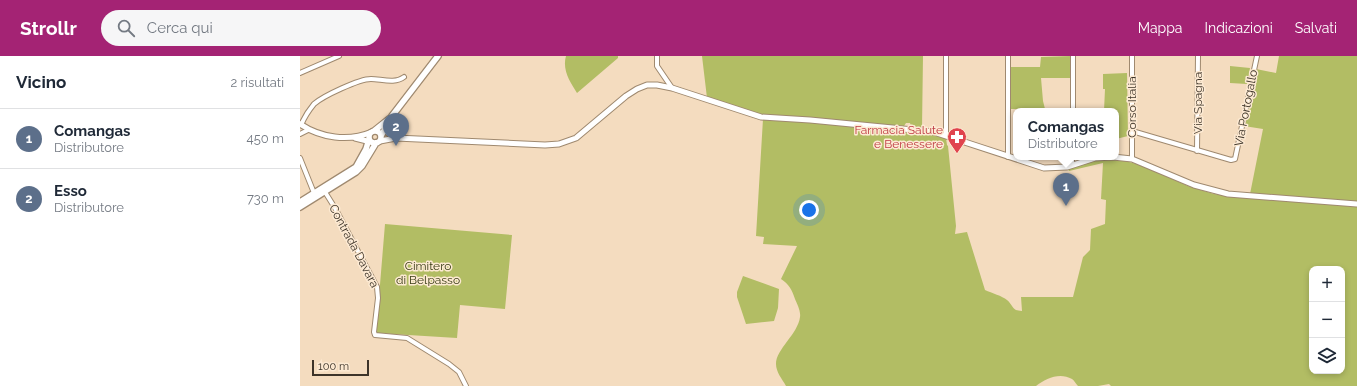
<!DOCTYPE html>
<html lang="it">
<head>
<meta charset="utf-8">
<style>
  :root { --surface:#fff; --page:#f6f6f7; --text:#1f2937; --muted:#747a83; --line:#e0e1e3; --accent:#a42374 }
  body { margin:0; font-family:Raleway,sans-serif; background:var(--page); color:var(--text) }
  .controls { position:absolute; right:12px; bottom:12px; display:grid; overflow:hidden; border-radius:8px; box-shadow:0 2px 6px #0003 }
  .controls button { width:36px; height:36px; display:grid; place-items:center; padding:0; border:0; border-bottom:1px solid var(--line); background:var(--surface); color:var(--text); font:20px sans-serif }
  .scale { position:absolute; left:12px; bottom:10px; width:57px; box-sizing:border-box; padding-left:4px; border:2px solid #3d3429; border-top:0; font-size:11px; line-height:14px; white-space:nowrap; color:#3d3429; -webkit-text-stroke:3px #fdead3; paint-order:stroke }
  .you { position:absolute; left:509px; top:154px; width:14px; height:14px; margin:-10px; border:3px solid #fff; border-radius:50%; background:#1a73e8; box-shadow:0 0 0 6px #1a73e833 }
  .badge { display:grid; place-items:center; width:26px; height:26px; border-radius:50%; background:var(--accent); color:#fff; font-size:13px; font-weight:700 }
  .pin { position:absolute; translate:-50% -33px; filter:drop-shadow(0 1px 2px #0008) }
  .pin::after { content:''; position:absolute; top:21px; width:14px; height:12px; background:inherit; clip-path:polygon(0 0,100% 0,50% 100%) }
  .popup { position:absolute; left:713px; top:52px; width:106px; height:52px; box-sizing:border-box; display:grid; place-content:center; border-radius:8px; background:var(--surface); filter:drop-shadow(0 1px 3px #0005); font-size:13px; white-space:nowrap; color:var(--muted) }
  .popup b { font-size:15px; color:var(--text) }
  .popup::after { content:''; position:absolute; left:50%; top:100%; margin-left:-8px; border:8px solid transparent; border-top-color:var(--surface) }
  .list { margin:0; padding:0; list-style:none }
  h2 { display:flex; justify-content:space-between; align-items:center; height:52px; margin:0; padding:0 16px; font-size:17px }
  h2 small { font-size:13px; font-weight:400; color:var(--muted) }
  .list li { display:grid; grid-template-columns:26px 1fr auto; gap:12px; align-items:center; box-sizing:border-box; height:60px; padding:0 16px; border-top:1px solid var(--line) }
  .list b { display:block; font-size:15px; white-space:nowrap }
  .list p { margin:0; font-size:13px; white-space:nowrap; color:var(--muted) }
  .list em { font-size:13px; font-style:normal; color:var(--muted) }
  .icon { flex:none; width:22px; height:22px; fill:none; stroke:currentColor; stroke-width:2; stroke-linecap:round; stroke-linejoin:round }
  .map { position:relative; flex:none; width:1057px; height:330px; overflow:hidden }
  header { display:flex; align-items:center; gap:24px; box-sizing:border-box; height:56px; padding:0 20px; background:var(--accent); color:#fff }
  header strong { font-size:19px }
  nav { display:flex; gap:22px; margin-inline-start:auto; font-size:14px }
  .search { width:280px; height:36px; background:var(--page); display:flex; align-items:center; gap:10px; box-sizing:border-box; padding:0 14px; border-radius:22px; color:var(--muted); font-size:15px }
  main { display:flex }
  aside { flex:1; background:var(--surface) }
  .map>svg:first-child { display:block }
</style>
</head>
<body>
<header>
<strong>Strollr</strong>
<div class="search"><svg class="icon" aria-label="search" viewBox="0 0 24 24"><circle cx="10" cy="10" r="6"/><path d="M15 15l6 6"/></svg>Cerca qui</div>
<nav><a>Mappa</a><a>Indicazioni</a><a>Salvati</a></nav>
</header>
<main>
<aside>
<h2>Vicino<small>2 risultati</small></h2>
<ul class="list">
<li><span class="badge" style="background:#5c6f8a">1</span><div><b>Comangas</b><p>Distributore</p></div><em>450 m</em></li>
<li><span class="badge" style="background:#5c6f8a">2</span><div><b>Esso</b><p>Distributore</p></div><em>730 m</em></li>
</ul>
</aside>
<div class="map">
<svg width="1057" height="330" viewBox="0 0 1057 330">
  <rect width="100%" height="100%" fill="#f4dcbf"/>
  <path fill="#b2bd64" fill-rule="evenodd" d="M266,0H318V2L277,37C270,26 262,14 266,0Z
    M402,0H623L622,72L611,70L610,67H606L604,70L462,59L407,42Z
    M771,0V22H741L743,45L745,53L771,52V55H740V53H711V11H740L741,1Z
    M979,0H1057V146L950,138L963,73L944,70L956,13L976,17Z
    M930,10L950,12L947,28L930,27Z
    M827,17L828,80L816,83V55H804L805,33H803V18Z
    M463,63L494,65L630,78L646,82L647,89L648,90L656,170L655,178L667,176L685,234C692,237 702,240 707,244C713,249 712,255 722,255L721,241H773L783,201L790,194L791,173L805,168L806,144L801,143L803,107L769,115L768,113L793,105L814,104L825,105L841,109L888,130L914,138L1057,151V330H811L809,328L798,330H778C776,328 774,324 772,323C760,316 746,322 736,330H486C482,323 476,316 476,308C476,293 498,278 500,261C501,255 497,248 495,243C492,234 489,228 481,223L497,190L463,188L464,181L456,180ZM1012,213H1042V315H1012Z
    M85,168L212,179L205,253L160,249L157,282L76,277Z
    M443,220L479,233L478,252L474,265L446,268L437,241V236Z"/>
  <g fill="none" stroke-linecap="round" stroke-linejoin="round">
    <defs>
      <path id="minor" d="M357,0V10L372,32
        M646,0V80
        M708,0V101
        M0,17L39,0
        M773,55V0
        M1,69C4,62 9,54 14,48C23,40 59,23 71,23C81,23 95,28 104,21
        M832,75L931,104L935,103L957,0
        M0,78L8,74
        M897,95L898,0
        M0,102L14,137
        M832,103V0
        M772,109V101
        M25,136L35,152L77,231L78,242L74,276L75,279L107,282L149,308L159,316L166,330"/>
      <path id="tertiary" d="M0,68C21,82 48,86 72,76
        M86,71L87,76L95,82
        M55,82L71,86
        M80,85L96,82L245,89L259,88L276,82L326,40L337,33L347,29H357L372,32L461,61L510,64L634,76L744,112L767,111L795,102L813,101L832,103L894,129L928,138L1057,148"/>
      <path id="secondary" d="M69 81a6 6 0 1 1 12 0a6 6 0 1 1-12 0Z
        M74,75L89,63
        M81,80L92,60L138,0
        M0,146L56,111L66,93L69,83
        M0,151L56,116L62,110L76,87"/>
    </defs>
    <use href="#minor" stroke="#9f896f" stroke-width="6"/>
    <use href="#tertiary" stroke="#9f896f" stroke-width="7"/>
    <use href="#secondary" stroke="#9f896f" stroke-width="8"/>
    <use href="#minor" stroke="#fff" stroke-width="4"/>
    <use href="#tertiary" stroke="#fff" stroke-width="5"/>
    <use href="#secondary" stroke="#fff" stroke-width="5.5"/>
  </g>
  <defs>
    <symbol id="pharmacy-pin" viewBox="-11 -11 22 30"><path d="M0 17L-7.5 6A9.5 9.5 0 1 1 7.5 6Z" fill="#e0444e" stroke="#fdead3"/><path d="M-2-6h4v4h4v4h-4v4h-4v-4h-4v-4h4Z" fill="#fff"/></symbol>
  </defs>
  <g fill-rule="evenodd">
    <use href="#pharmacy-pin" x="646" y="70" width="22" height="30"/>
  </g>
  <g text-anchor="middle" dominant-baseline="central" stroke-width="3" stroke-linejoin="round" paint-order="stroke">
    <g font-size="12" fill="#3d3429" stroke="#fdead3">
      <text transform="translate(898 47) rotate(-90)">Via Spagna</text>
      <text transform="translate(832 51) rotate(-90)">Corso Italia</text>
      <text transform="translate(946 52) rotate(-79)">Via Portogallo</text>
      <text transform="translate(54 190) rotate(62)">Contrada Davara</text>
    </g>
    <g font-size="12" fill="#be3a42" stroke="#fdead3" text-anchor="end">
      <text x="643" y="74">Farmacia Salute<tspan x="643" dy="14">e Benessere</tspan></text>
    </g>
    <g font-size="12" fill="#363a12" stroke="#fdead3">
      <text x="128" y="210">Cimitero<tspan x="128" dy="14">di Belpasso</tspan></text>
    </g>
  </g>
</svg>
<div class="controls">
<button>+</button>
<button>−</button>
<button><svg class="icon" aria-label="layers" viewBox="0 0 24 24"><path d="M12 4l9 5-9 5-9-5zM3 14l9 5 9-5"/></svg></button>
</div>
<div class="scale">100 m</div>
<div class="you"></div>
<div class="pin badge" style="left:766px;top:150px;background:#5c6f8a">1</div>
<div class="popup"><b>Comangas</b>Distributore</div>
<div class="pin badge" style="left:96px;top:90px;background:#5c6f8a">2</div>
</div>
</main>
</body>
</html>
